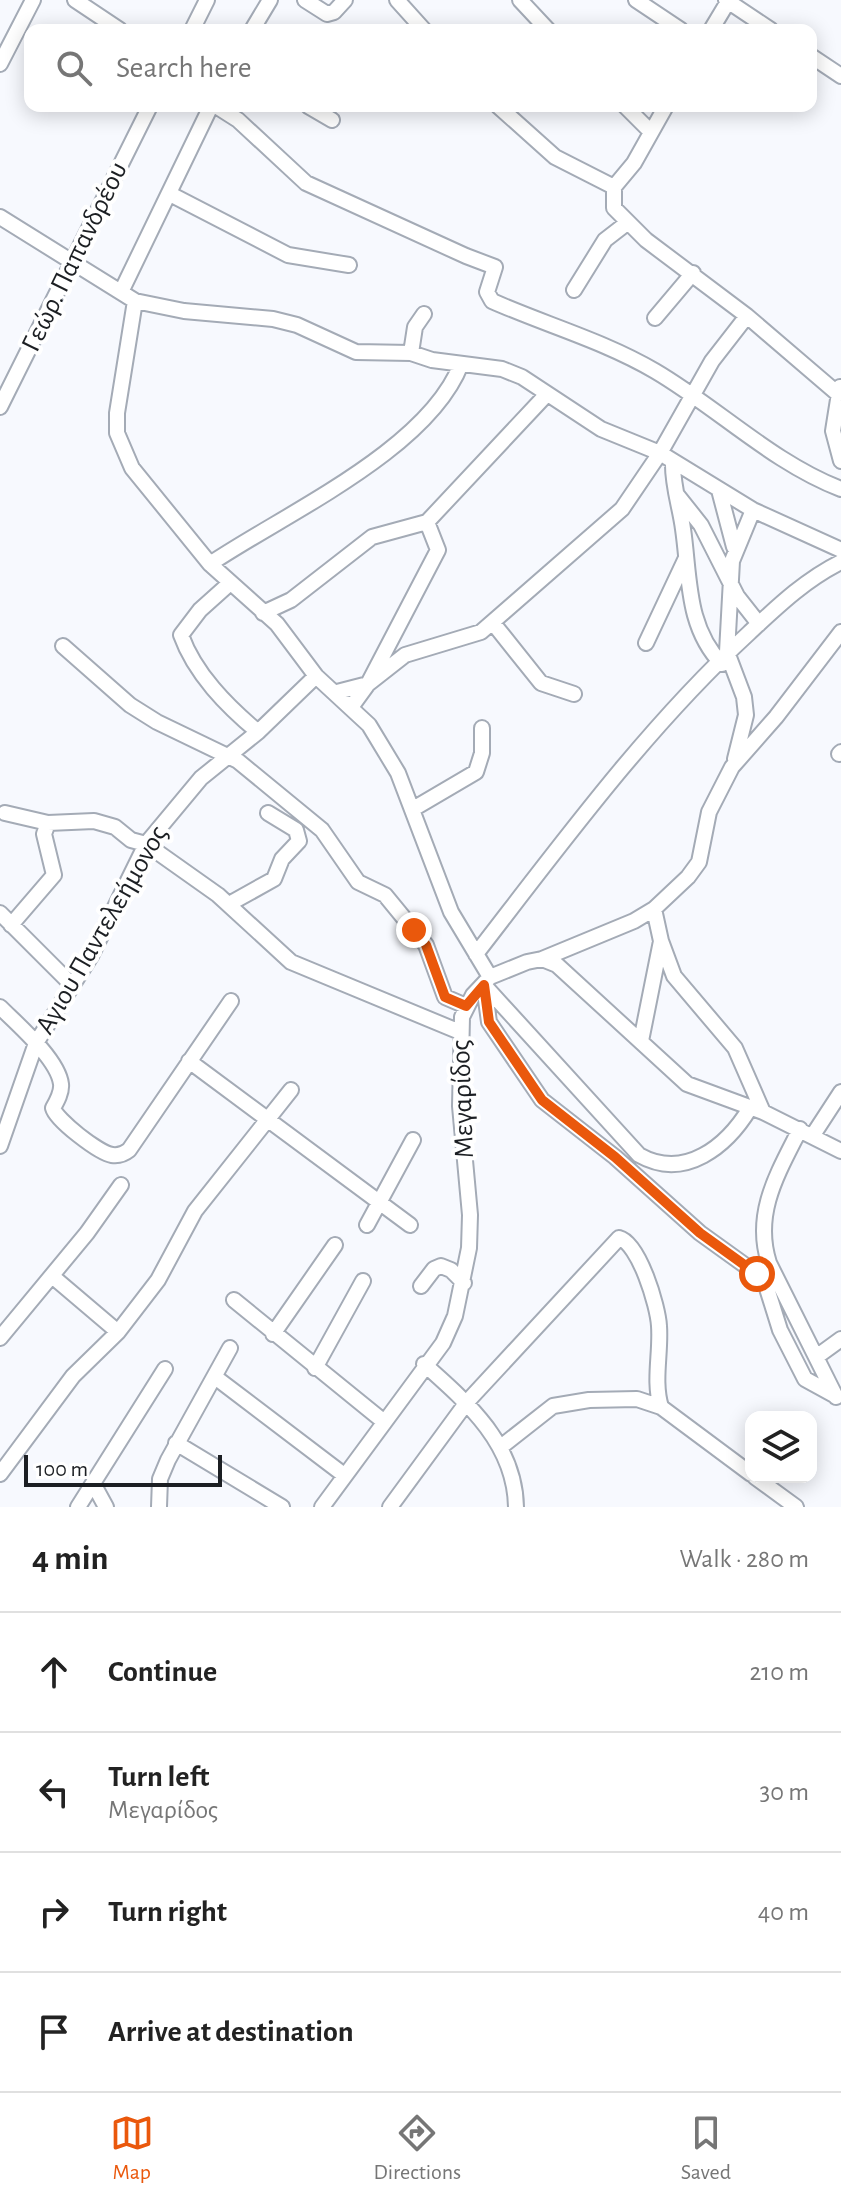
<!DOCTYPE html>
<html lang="en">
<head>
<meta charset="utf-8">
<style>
  :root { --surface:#fff; --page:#f2f2f2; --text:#222; --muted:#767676; --line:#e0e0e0; --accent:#ea580c }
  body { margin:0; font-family:"Alegreya Sans",sans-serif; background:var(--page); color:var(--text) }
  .controls { position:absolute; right:24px; bottom:24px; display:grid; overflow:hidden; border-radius:16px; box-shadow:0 4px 20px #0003 }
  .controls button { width:72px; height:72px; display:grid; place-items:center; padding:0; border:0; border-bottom:2px solid var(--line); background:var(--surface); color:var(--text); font:40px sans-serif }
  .scale { position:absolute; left:24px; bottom:20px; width:198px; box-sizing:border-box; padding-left:8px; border:4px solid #1c1f23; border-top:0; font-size:22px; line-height:28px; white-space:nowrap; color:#1c1f23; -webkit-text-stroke:6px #fff; paint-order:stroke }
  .stop { position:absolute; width:24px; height:24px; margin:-18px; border:6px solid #ea580c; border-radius:50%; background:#fff }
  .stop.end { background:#ea580c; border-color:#fff; box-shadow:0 2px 8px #0008 }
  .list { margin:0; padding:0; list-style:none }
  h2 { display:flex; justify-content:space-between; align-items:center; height:104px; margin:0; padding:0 32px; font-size:34px }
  h2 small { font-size:26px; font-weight:400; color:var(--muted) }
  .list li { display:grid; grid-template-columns:52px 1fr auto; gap:24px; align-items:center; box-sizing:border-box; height:120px; padding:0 32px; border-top:2px solid var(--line) }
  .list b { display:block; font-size:30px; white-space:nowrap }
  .list p { margin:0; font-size:26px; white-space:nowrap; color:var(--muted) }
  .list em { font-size:26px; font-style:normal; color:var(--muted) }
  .icon { flex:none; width:44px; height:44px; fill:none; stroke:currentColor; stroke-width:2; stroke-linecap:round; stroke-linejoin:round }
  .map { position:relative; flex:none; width:841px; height:1507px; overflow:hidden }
  .search { position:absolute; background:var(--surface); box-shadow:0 4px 20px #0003; left:24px; right:24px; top:24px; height:88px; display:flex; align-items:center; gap:20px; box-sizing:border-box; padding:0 28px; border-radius:16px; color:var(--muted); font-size:30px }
  .sheet { height:584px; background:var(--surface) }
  nav { display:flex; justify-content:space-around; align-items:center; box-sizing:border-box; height:112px; border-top:2px solid var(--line); background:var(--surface); font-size:22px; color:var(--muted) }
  nav a { display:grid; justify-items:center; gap:4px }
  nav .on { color:var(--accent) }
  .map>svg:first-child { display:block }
</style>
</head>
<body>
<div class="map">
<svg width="841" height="1507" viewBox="0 0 841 1507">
  <rect width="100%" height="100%" fill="#f7f9fe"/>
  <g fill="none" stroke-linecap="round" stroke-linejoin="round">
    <defs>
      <path id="minor" d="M75,0L120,30
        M305,0L327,14L334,12L345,0
        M397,0L424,30
        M520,0L548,30
        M636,0L681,30
        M726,0L771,30
        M192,30L207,0
        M252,30L270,0
        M711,30L729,0
        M811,56L841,76
        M0,64L33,0
        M216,106L238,120L306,183L466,256L495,267L487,292L492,301C546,325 604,341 655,371C718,408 773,463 841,489
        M308,106L332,120
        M498,106L555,157L614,187
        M625,106L651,132
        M666,106L634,163L614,187V208L646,240L747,316L838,394
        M170,194L288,255L349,265
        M0,217L135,301L184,311L273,319L297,325L356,352L411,353L432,360L502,369L522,377L601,429L660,453L753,510L841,550
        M574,290L605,240L627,223
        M121,292L211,106
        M135,301L117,413V433L132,468L210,564L277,624L316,676L369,725L398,773L451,912L490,977
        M655,318L693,273
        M411,353L415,327L424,314
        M840,387L833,431L841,461
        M0,407L150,106
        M673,461C672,485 680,506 683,529C690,577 686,627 722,664
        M719,490L734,547
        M678,496L701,525L737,596L759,624
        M210,564C284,514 428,450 461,364
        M229,584L200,610L181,635C195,674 227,706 258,732
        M263,613L291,600L372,537L427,522L547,394
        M493,623L541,683L574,694
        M646,643L685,560
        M63,646L130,705L157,722L238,761L322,830L358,882L385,895L426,945L445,997L466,1006
        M337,692L368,684L438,550L427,522
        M352,706L368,684L405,655L481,632L622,509L660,453L712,361L747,316
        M839,754L841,752
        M735,759L746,715L744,697L727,652L732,561L753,510
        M413,809L476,772L482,753V728
        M5,813L48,823L94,821L115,827L131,840L146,844L218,895L291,962L460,1032
        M229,904L274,879L282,859L299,841L296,830L268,813
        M0,913L72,985
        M11,925L54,875L44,834L48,823
        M661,941L674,976L735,1048L763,1112
        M476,954C562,843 646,728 749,633C778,606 805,580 841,562
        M542,959L634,921L654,909L688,877L699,862L709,812L732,767L776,717L841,632
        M484,985L489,1022L542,1100L615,1157L700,1233L757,1274L765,1282L780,1330L805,1379L836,1396
        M484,985L639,1155C685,1181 727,1146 750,1108
        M0,1007C17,1024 58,1059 61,1084C62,1092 57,1101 53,1108C56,1120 99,1153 112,1155C119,1156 124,1154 129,1150L231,1001
        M641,1041L661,941L654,909
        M189,1061L410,1225
        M800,1129C778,1173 753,1213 769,1263L836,1397
        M813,1135L841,1092
        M0,1146L36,1043L91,956L146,844L201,778L258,732L316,676
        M367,1225L413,1140
        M52,1276L118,1332
        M421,1286L434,1269L441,1266L451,1270L464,1283
        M234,1300L383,1421
        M273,1334L335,1245
        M0,1338L87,1233L121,1185
        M819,1355L841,1339
        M424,1364C468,1403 515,1444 516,1507
        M315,1368L363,1281
        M215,1377L344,1475
        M176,1443L282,1507
        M502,1446L553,1406L589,1400L637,1399L661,1407L751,1474
        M0,1474L73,1376L118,1332L158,1280L195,1211L291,1090
        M755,1477L796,1507
        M94,1485L106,1507
        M78,1507L165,1369
        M159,1507L160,1479L168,1460L230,1348
        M322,1507L443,1343L455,1316L469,1248L470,1215L460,1106L462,1017L473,995L490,977L527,962L542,959L557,965L687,1084L763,1112L841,1151
        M390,1507L467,1402L619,1238C639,1243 658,1306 659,1326C661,1353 653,1381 661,1407"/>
    </defs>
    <use href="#minor" stroke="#a4abb6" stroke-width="18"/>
    <use href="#minor" stroke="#fff" stroke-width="14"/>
  </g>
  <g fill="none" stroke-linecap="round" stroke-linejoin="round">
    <path stroke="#ea580c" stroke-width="10" d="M414,930L426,945L445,997L466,1006L484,985L489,1022L542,1100L615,1157L700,1233L757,1274"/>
  </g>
  <g text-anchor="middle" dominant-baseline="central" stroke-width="8" stroke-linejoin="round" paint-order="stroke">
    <g font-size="28" fill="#1c1f23" stroke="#fff">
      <text transform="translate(75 257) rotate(-64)">Γεώρ. Παπανδρέου</text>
      <text transform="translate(102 930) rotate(-60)">Αγιου Παντελεήμονος</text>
      <text transform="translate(463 1099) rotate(-92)">Μεγαρίδος</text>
    </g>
  </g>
</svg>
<div class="controls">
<button><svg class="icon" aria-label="layers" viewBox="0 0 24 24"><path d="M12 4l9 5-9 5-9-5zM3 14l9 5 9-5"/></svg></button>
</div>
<div class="scale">100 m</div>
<div class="stop" style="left:757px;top:1274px"></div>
<div class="stop end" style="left:414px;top:930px"></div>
<div class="search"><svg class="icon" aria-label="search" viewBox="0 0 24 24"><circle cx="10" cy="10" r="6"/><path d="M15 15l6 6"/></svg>Search here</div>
</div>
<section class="sheet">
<h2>4 min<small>Walk · 280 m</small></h2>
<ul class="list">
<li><svg class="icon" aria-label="ahead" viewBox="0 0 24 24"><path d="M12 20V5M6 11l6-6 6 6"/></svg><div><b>Continue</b></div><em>210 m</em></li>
<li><svg class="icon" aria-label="left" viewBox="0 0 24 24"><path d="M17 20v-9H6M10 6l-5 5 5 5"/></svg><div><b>Turn left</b><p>Μεγαρίδος</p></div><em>30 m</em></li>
<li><svg class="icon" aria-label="right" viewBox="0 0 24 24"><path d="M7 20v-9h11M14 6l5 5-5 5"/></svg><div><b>Turn right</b></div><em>40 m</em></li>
<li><svg class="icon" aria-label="arrive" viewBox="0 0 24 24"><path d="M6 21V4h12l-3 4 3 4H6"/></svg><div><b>Arrive at destination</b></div></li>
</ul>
</section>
<nav>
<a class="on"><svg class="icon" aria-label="map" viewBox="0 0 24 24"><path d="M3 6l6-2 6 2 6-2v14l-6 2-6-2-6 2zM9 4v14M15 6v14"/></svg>Map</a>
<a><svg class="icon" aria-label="directions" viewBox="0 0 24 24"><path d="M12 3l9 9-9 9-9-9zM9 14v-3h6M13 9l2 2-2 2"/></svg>Directions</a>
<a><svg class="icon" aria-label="saved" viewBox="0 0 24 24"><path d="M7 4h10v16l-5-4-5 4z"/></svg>Saved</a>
</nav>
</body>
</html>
